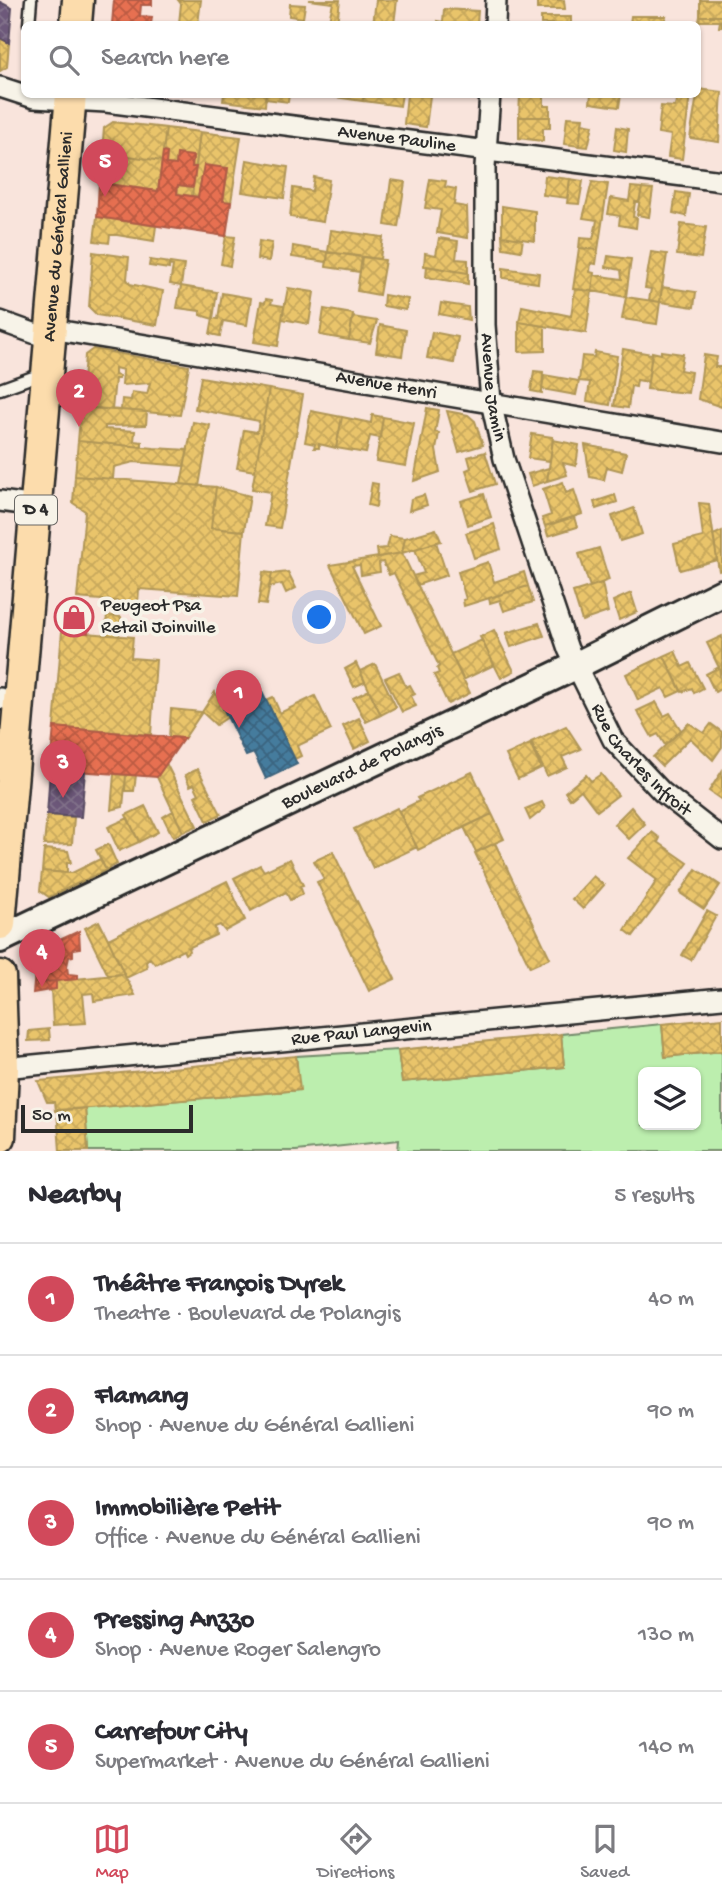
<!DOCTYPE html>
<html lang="en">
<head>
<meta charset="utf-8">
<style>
  :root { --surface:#fff; --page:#f2f2f3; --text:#2b2b33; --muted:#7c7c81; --line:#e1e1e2; --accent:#d1495b }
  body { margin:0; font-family:"Gochi Hand",sans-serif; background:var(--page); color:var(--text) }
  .controls { position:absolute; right:21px; bottom:21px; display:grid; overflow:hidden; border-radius:10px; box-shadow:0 2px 5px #0004 }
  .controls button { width:63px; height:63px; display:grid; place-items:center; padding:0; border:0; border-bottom:2px solid var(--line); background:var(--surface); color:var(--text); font:35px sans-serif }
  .scale { position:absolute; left:21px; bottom:18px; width:172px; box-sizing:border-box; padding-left:7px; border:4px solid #2b2b2b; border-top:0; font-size:19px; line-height:24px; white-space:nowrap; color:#2b2b2b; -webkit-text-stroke:5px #f7f3e8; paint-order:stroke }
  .you { position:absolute; left:320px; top:618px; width:24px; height:24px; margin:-18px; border:5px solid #fff; border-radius:50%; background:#1a73e8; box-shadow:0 0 0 10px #1a73e833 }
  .badge { display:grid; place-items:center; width:46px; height:46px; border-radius:50%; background:var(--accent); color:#fff; font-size:23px; font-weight:700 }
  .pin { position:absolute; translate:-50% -58px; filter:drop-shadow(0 2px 4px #0008) }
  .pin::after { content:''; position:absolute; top:37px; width:24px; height:21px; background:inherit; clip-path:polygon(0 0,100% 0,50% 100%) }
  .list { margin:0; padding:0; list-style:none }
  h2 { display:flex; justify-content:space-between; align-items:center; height:91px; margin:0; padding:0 28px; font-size:30px }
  h2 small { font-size:23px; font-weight:400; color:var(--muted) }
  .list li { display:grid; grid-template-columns:46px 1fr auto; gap:21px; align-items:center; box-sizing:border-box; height:112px; padding:0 28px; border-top:2px solid var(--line) }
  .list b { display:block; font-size:26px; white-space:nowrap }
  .list p { margin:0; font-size:23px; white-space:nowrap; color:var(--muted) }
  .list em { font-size:23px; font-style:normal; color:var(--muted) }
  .icon { flex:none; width:38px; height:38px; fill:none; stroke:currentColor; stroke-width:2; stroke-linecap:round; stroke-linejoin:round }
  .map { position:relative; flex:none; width:722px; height:1151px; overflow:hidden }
  .search { position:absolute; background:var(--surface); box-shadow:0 2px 5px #0004; left:21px; right:21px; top:21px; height:77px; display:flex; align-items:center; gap:18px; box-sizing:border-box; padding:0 24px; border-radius:10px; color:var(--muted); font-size:26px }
  .sheet { height:651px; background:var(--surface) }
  nav { display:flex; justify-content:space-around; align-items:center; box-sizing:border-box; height:98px; border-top:2px solid var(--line); background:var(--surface); font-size:19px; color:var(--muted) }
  nav a { display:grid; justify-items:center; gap:4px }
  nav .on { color:var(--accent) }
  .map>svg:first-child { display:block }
</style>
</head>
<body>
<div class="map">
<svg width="722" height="1151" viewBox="0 0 722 1151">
  <defs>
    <pattern id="homes-cross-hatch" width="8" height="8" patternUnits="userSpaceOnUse" patternTransform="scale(1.75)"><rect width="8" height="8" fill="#e9c46a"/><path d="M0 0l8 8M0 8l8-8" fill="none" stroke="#c8a95c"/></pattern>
    <pattern id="shops-cross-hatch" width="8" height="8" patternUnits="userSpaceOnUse" patternTransform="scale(1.75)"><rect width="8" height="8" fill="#e76f51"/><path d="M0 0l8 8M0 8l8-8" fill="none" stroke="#bb5b43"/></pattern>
    <pattern id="offices-cross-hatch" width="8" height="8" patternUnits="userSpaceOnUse" patternTransform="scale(1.75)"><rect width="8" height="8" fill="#6d597a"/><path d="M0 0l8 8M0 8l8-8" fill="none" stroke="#82728b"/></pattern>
    <pattern id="public-cross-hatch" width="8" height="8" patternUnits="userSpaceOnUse" patternTransform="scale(1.75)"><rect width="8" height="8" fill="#457b9d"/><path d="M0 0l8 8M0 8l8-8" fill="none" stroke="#3a6580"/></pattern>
  </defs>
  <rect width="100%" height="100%" fill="#f9e4dc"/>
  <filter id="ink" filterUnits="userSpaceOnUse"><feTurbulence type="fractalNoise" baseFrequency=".0143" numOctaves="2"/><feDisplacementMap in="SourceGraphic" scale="14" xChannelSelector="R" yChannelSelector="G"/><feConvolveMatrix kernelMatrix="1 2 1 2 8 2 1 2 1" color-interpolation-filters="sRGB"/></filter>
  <g filter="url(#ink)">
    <path fill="#bceeae" stroke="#748c6c" stroke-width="2" fill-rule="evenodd" d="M662,1024L665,1057L722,1051V1151H398L399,1140L296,1151H88L85,1108L299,1090L296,1056L398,1050L402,1082L564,1067L561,1034ZM643,1072H696V1125H643Z"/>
    <path fill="url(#homes-cross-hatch)" stroke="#b09657" stroke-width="2" d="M178,0H201L198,24L179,23L181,4Z
      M309,0H340L337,24H328L333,3Z
      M376,0H397L394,24H373Z
      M537,0H564L565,9H537Z
      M700,0H722V16H700Z
      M290,4L305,5L303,18L289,16Z
      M444,9L478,11L477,24H438V21L443,22Z
      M631,16H666L664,24H630Z
      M700,16H722V27H719L720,21H699Z
      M541,17H571V24H541Z
      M0,38L9,43L7,67L0,71Z
      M698,89L722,92L719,142L690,138Z
      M224,94H266L265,106L223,101Z
      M266,94H289L288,102L265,99Z
      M334,94H364L363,101L334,97Z
      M364,94H402L400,106L363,101Z
      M407,94L430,96L426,127L404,124Z
      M520,94H544V106H550V117H519Z
      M591,94H621L619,107L590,103Z
      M677,94H690L682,159L668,157L671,135L658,133L661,106L675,107Z
      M519,117H550V128H543V141L519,138Z
      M567,117L583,118L579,146L564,144Z
      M113,122L166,128L162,161L102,152L104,128Z
      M582,123L593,125L588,147L579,146Z
      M617,127L628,129L626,152L614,150Z
      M166,128L200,132L196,167H192L193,156L177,154L176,165L166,164L167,153L163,152Z
      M200,132L241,137L231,202L223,201L228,168L204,165L198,197L192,196Z
      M102,152L162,161L158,191L99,183Z
      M247,160L288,167L284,198L242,192Z
      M545,176L570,179L567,198L543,195Z
      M314,177L329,180L323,222L290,217L293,188L312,191Z
      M430,179L446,181L445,187L456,189L454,205L467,207L468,238L437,233L441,210L425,208Z
      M570,179L583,181L579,204L567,203Z
      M391,180L405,182L398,227L385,225Z
      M592,182L608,184L598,250L579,248L580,238L593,239L596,226L597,220L583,218Z
      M178,185L193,187L192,196L177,194Z
      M631,187L642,188L639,202H635L633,217L637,218L636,228L619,225L620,216L608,214L611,198L629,201Z
      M642,188L653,189L649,217L637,215Z
      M676,192L689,194L686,216L673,213Z
      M502,206L535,211V241L502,236Z
      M97,217L156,226L154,241L117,235H110L109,243L94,241Z
      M681,224L706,227L701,258L677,255Z
      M331,230L383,237L380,259L328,252Z
      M226,236L235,237L230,266L221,264Z
      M502,236L523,239L521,251L503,248Z
      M439,238L458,241L456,259L468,260V273L424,266L425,253L436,255Z
      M259,241L272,243L269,261L257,259Z
      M293,246L328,252L327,262L292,257Z
      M579,248L598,250L596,264L591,263L590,272L594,273L592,291L573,289Z
      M93,252L129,257L127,279L130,284L163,291L157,325L97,315L89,307Z
      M328,252L362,257L360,272L326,267Z
      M651,252L667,254L660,302L649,300L651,289L645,288Z
      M608,256L631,259L626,297L592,291L594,275L622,279L621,270L606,267Z
      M362,257L385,260L379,295L357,291Z
      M150,260L184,265L181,286L170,284L173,266L169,265V269L149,266Z
      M427,266L468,273V284L426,277Z
      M503,268L539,273L538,283L503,278Z
      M181,286L217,292L213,319L200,315V311L177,308Z
      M662,287L696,292L694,307L660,302Z
      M288,288L314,292L309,324L282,319Z
      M575,289L592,291L586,333L519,322L522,306L571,316Z
      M222,293L251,298L247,325L223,321L220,336L210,334L213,318L218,319Z
      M384,295L408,299L406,310L383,306Z
      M626,297L660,302L657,324L622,319Z
      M266,299L272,300L271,304L284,306L278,346L254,342L261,302L265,303Z
      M441,303L468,307L469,320L439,314Z
      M324,309L353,314L349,340L320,335Z
      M353,317L377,321L370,343L349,340Z
      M519,322L545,326V351L519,352Z
      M380,325L406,330L402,356L376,352Z
      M432,332L458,337L454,363L427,358Z
      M93,349L189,366L180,415L121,410L122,399L131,400L132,392L147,394L150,383L122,385L123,370L115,368V375L119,376V379H115L112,410L81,407L85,355Z
      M623,349L652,354L648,382L637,380L636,387L631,386L628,408L614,406Z
      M661,351L683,354L680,370L691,372L688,393L647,389L652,352L661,354Z
      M595,352L617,356L610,405L587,401L590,382L579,381L582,356L594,357Z
      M704,355L717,357L715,367H722V407L698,399Z
      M534,371L543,372L542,393L531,391Z
      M544,375L579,381L576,395L542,389Z
      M201,377L269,389L255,471L237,468L244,430L257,432L259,421L195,409Z
      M269,389L303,395L280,528L265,526L271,492L252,489Z
      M81,407L147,412L146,425L105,426V429L135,431L134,441L142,442V447L78,441Z
      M427,408L439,410L435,432L439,433L436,450L440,472L414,481Z
      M311,411L342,417L336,448L319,444V448H314L315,444L305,442Z
      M447,411L468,415L475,421L483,445L459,452Z
      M372,415L383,417L380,438L370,436L366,453L336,448L342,417L371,423Z
      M383,417L414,423L406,466L376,461Z
      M193,422L210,425L199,486L181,484Z
      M532,434L553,437L550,461L528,458Z
      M553,440L579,445L576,466L563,463L567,475L547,481Z
      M78,441L154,448L188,450L184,466L134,462L114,467L113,479L75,476Z
      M585,445L626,453L622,471L607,467L604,480L590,477Z
      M485,452L495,484L473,491L466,470L471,468L468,457Z
      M549,468L547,481L532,486L528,474Z
      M75,476L216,487L211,528L244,531L238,596L139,589L138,603L77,598L85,511L73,503Z
      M563,482L566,493L574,490L582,514L545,526L542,518L551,515L543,489Z
      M372,483L378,484L376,507L368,505Z
      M216,487L250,496L244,531L211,528Z
      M484,494L491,517L468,525L461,501Z
      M424,495L427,505L409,511L411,499Z
      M615,495L617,502L596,509L594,502Z
      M699,503L709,504L717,560L680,570L674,544L703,537Z
      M634,508L642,534L620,541L612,516Z
      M574,517L577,527L548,536L545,526Z
      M494,524L501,549L474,558L466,533Z
      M436,529L441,541L402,553L405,538Z
      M722,531V570L719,571L713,535Z
      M390,536L405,538L402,553L378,557L377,549L387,548Z
      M436,542L447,575L417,585L413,576L424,573L415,549Z
      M599,548L609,580L590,587L579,554Z
      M402,553L470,693L448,704L434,675L439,673L437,668L439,666L394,573L389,575L383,562L379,563L380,572L361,575L360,565L352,566L381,626L364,634L330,565Z
      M488,562L494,582L524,572L528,586L464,606L463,600L466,599L458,572Z
      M263,572L272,573L266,605L258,604Z
      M288,572L296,588L286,593L282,584L269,587L272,574Z
      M602,583L608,612L582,621L573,592Z
      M528,586L533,602L504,611L500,600L490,603L489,598Z
      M631,593L637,612L619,620L613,601Z
      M107,615L121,617L119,636L105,634Z
      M539,623L544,636L511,647L506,633Z
      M494,630L514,671L501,678L480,637Z
      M62,631L133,637L131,658L156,660L151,735L54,727Z
      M722,636V674L707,643Z
      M482,640L494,665L463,680L451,654Z
      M675,651L682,667L690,663L703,688L694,693L692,688L682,692L664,656Z
      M664,656L681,691L668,697L663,688L638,700L626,674Z
      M356,663L365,682L354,687L345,669Z
      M375,664L396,707L381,715L360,671Z
      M719,667L722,688L715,692L706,674Z
      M399,672L406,687L410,685L415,694L411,696L416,706L402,712L385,678Z
      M369,690L381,715L366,722L353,698Z
      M215,692L228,717L216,725L202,712Z
      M315,696L331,730L297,746L301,756L295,759L266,700L273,697L280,713Z
      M656,702L664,716L670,713L681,730L665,745L658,734L652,737L637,711Z
      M171,709L202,712L184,739L169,737Z
      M359,718L370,741L354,749L343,726Z
      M689,723L704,733L711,724L722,732V747L713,760L690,738L662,766L653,757Z
      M566,726L581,749L562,757L567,767L547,776L531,742Z
      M530,744L541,768L518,779L506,755Z
      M166,763L197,826L183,832L157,777Z
      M198,769L221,814L207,821L195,796L199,794L194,784L190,786L185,775Z
      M722,771V800L709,791Z
      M472,772L492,814L418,850L399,811L419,801L417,798Z
      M114,774L126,775L123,807L111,810Z
      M601,774L618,795L597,811L581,790L570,799L565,792L586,775L591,781Z
      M126,775H136L134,791H125Z
      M542,802L545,808L530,820L525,809Z
      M145,806L158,832L139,842L126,815Z
      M631,807L645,824L629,839L614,824Z
      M397,808L417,847L373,868L354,829Z
      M173,811L183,832L173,837L163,817Z
      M492,814L504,839L476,852L464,827Z
      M47,815L74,817L72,844L44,845Z
      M128,818L139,842L119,851L108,827Z
      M652,832L660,838L658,842L688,863L633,936L625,930L657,880L628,858Z
      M495,843L550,958L530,967L475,853Z
      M108,844L117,864L106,870L96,850Z
      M44,849L68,851L71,863L67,862V873L42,871Z
      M333,852L395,979L369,991L317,882L324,879L314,861Z
      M100,859L106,870L49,897L40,891L42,871L72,873Z
      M290,859L303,885L300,886L303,894L290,900L286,892L251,911L234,878L260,865L264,871Z
      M696,869L720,885L704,909L680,893Z
      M593,876L604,885L583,909L572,899Z
      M227,881L245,920L225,931L220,925L215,927L216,935L188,948L189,951L185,954L183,950L155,964L150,958L146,961L147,968L126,978L108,939Z
      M707,911L716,916L691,960L682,955Z
      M99,921L108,939L124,974L108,975L85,928Z
      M124,974L135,995L94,1001L93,993L83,994L86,1023L53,1025L51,990L56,989V981Z
      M722,1018V1051L665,1057L662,1024Z
      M49,1029L50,1040L28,1041L29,1031Z
      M561,1034L564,1067L402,1082L398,1050Z
      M296,1056L300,1090L55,1111L54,1102H47L38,1081Z
      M85,1108L88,1151H60L57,1110Z"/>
    <path fill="url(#shops-cross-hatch)" stroke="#af5b46" stroke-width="2" d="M114,0H152V5H141L140,16L152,17L151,24H112Z
      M163,152L167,153L166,164L176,165L177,154L193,156L192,167H196L193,187L178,185L177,194L198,197L204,165L228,168L223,201L231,202L226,236L97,217L99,183L158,191Z
      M64,607L90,609V614H93L88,633L62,631Z
      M54,727L169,737L184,738L157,777L50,769Z
      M79,931L80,948L73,949V956L69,957L67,966L68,974L78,975V979L34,983L36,957L42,948Z
      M56,981V989L33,993L34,983Z"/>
    <path fill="url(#offices-cross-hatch)" stroke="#594b62" stroke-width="2" d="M0,2L12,8L9,43L0,38Z
      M50,769L85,772L81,817L47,815Z"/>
    <path fill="url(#public-cross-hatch)" stroke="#3d637b" stroke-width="2" d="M261,689L297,764L266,779L254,753L246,756L223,708Z"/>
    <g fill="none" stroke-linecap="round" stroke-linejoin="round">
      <defs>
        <path id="lane" d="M29,24L31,0
          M0,389L44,373"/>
        <g id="street">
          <path d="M495,24L496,0"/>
          <path id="s1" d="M0,87L34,98L106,102L722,181"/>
          <path id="s2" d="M490,94L485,167V325L491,402L504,459L568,649L613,740L662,792L722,839"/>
          <path d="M0,321L50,339"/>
          <path id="s3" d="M51,329L722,442"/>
          <path d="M0,501L36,506"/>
          <path d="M0,698L17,702"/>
          <path id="s4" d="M3,1068L722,998"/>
        </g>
        <g id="secondary">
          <path id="s5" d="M0,939L563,672L722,593"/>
        </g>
        <g id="primary">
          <path d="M76,24L78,0"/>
          <path id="s6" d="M0,924L71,94"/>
          <path d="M0,976L3,1068L0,1137"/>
        </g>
      </defs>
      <use href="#lane" stroke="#2b2b2b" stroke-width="15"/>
      <use href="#street" stroke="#2b2b2b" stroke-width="24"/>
      <use href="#secondary" stroke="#2b2b2b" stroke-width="32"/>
      <use href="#primary" stroke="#2b2b2b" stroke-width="35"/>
      <use href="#lane" stroke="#f7f3e8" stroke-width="10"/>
      <use href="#street" stroke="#f7f3e8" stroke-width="19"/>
      <use href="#secondary" stroke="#f7f3e8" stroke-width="26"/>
      <use href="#primary" stroke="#fcdcac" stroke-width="30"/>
    </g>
  </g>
  <defs>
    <symbol id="shop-ring" viewBox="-11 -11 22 22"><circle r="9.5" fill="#f7f3e8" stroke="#d1495b" stroke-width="1.5"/><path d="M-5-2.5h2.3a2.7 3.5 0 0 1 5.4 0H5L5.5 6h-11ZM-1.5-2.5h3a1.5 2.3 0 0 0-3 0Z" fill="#d1495b"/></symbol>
  </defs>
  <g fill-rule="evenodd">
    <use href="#shop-ring" x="52" y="595" width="44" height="44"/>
  </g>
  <g text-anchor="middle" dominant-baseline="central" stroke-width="7" stroke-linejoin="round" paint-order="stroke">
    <rect fill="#f7f3e8" stroke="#686764" stroke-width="2" x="15" y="495.5" width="42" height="29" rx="5"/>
    <g font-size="18" font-weight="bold" fill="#2b2b2b">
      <text x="36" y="510">D 4</text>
    </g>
    <g font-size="19" fill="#2b2b2b" stroke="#f7f3e8">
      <text stroke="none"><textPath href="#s1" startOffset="401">Avenue Pauline</textPath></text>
      <text stroke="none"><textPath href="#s6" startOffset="690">Avenue du Général Gallieni</textPath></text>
      <text stroke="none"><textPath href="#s3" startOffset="340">Avenue Henri</textPath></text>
      <text stroke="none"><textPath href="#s2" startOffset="294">Avenue Jamin</textPath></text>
      <text stroke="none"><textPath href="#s2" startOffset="702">Rue Charles Infroit</textPath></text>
      <text stroke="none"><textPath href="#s5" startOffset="401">Boulevard de Polangis</textPath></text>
      <text stroke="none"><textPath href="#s4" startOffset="360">Rue Paul Langevin</textPath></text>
    </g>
    <g font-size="19" fill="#2b2b2b" stroke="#f7f3e8" text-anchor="start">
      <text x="101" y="606">Peugeot Psa<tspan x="101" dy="22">Retail Joinville</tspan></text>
    </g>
  </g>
</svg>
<div class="controls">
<button><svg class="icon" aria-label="layers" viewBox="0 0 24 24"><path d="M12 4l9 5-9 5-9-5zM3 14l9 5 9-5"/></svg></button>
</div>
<div class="scale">50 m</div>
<div class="you"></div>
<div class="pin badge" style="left:239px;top:728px">1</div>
<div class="pin badge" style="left:79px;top:427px">2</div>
<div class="pin badge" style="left:63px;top:798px">3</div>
<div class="pin badge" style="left:42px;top:987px">4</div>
<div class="pin badge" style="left:105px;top:197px">5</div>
<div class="search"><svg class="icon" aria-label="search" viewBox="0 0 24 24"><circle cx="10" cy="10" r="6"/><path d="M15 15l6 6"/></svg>Search here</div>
</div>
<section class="sheet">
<h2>Nearby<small>5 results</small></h2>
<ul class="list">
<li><span class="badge">1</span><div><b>Théâtre François Dyrek</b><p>Theatre · Boulevard de Polangis</p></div><em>40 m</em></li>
<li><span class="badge">2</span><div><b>Flamang</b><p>Shop · Avenue du Général Gallieni</p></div><em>90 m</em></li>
<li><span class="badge">3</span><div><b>Immobilière Petit</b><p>Office · Avenue du Général Gallieni</p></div><em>90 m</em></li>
<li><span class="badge">4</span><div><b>Pressing Anzzo</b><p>Shop · Avenue Roger Salengro</p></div><em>130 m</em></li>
<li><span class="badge">5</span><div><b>Carrefour City</b><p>Supermarket · Avenue du Général Gallieni</p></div><em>140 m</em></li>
</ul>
</section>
<nav>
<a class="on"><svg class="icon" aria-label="map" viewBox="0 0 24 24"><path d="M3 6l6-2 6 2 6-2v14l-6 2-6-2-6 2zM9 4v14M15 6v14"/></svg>Map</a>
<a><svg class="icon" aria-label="directions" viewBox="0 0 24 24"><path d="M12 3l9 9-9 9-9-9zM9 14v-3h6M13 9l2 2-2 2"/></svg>Directions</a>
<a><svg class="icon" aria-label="saved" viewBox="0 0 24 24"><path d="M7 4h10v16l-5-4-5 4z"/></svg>Saved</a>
</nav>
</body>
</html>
